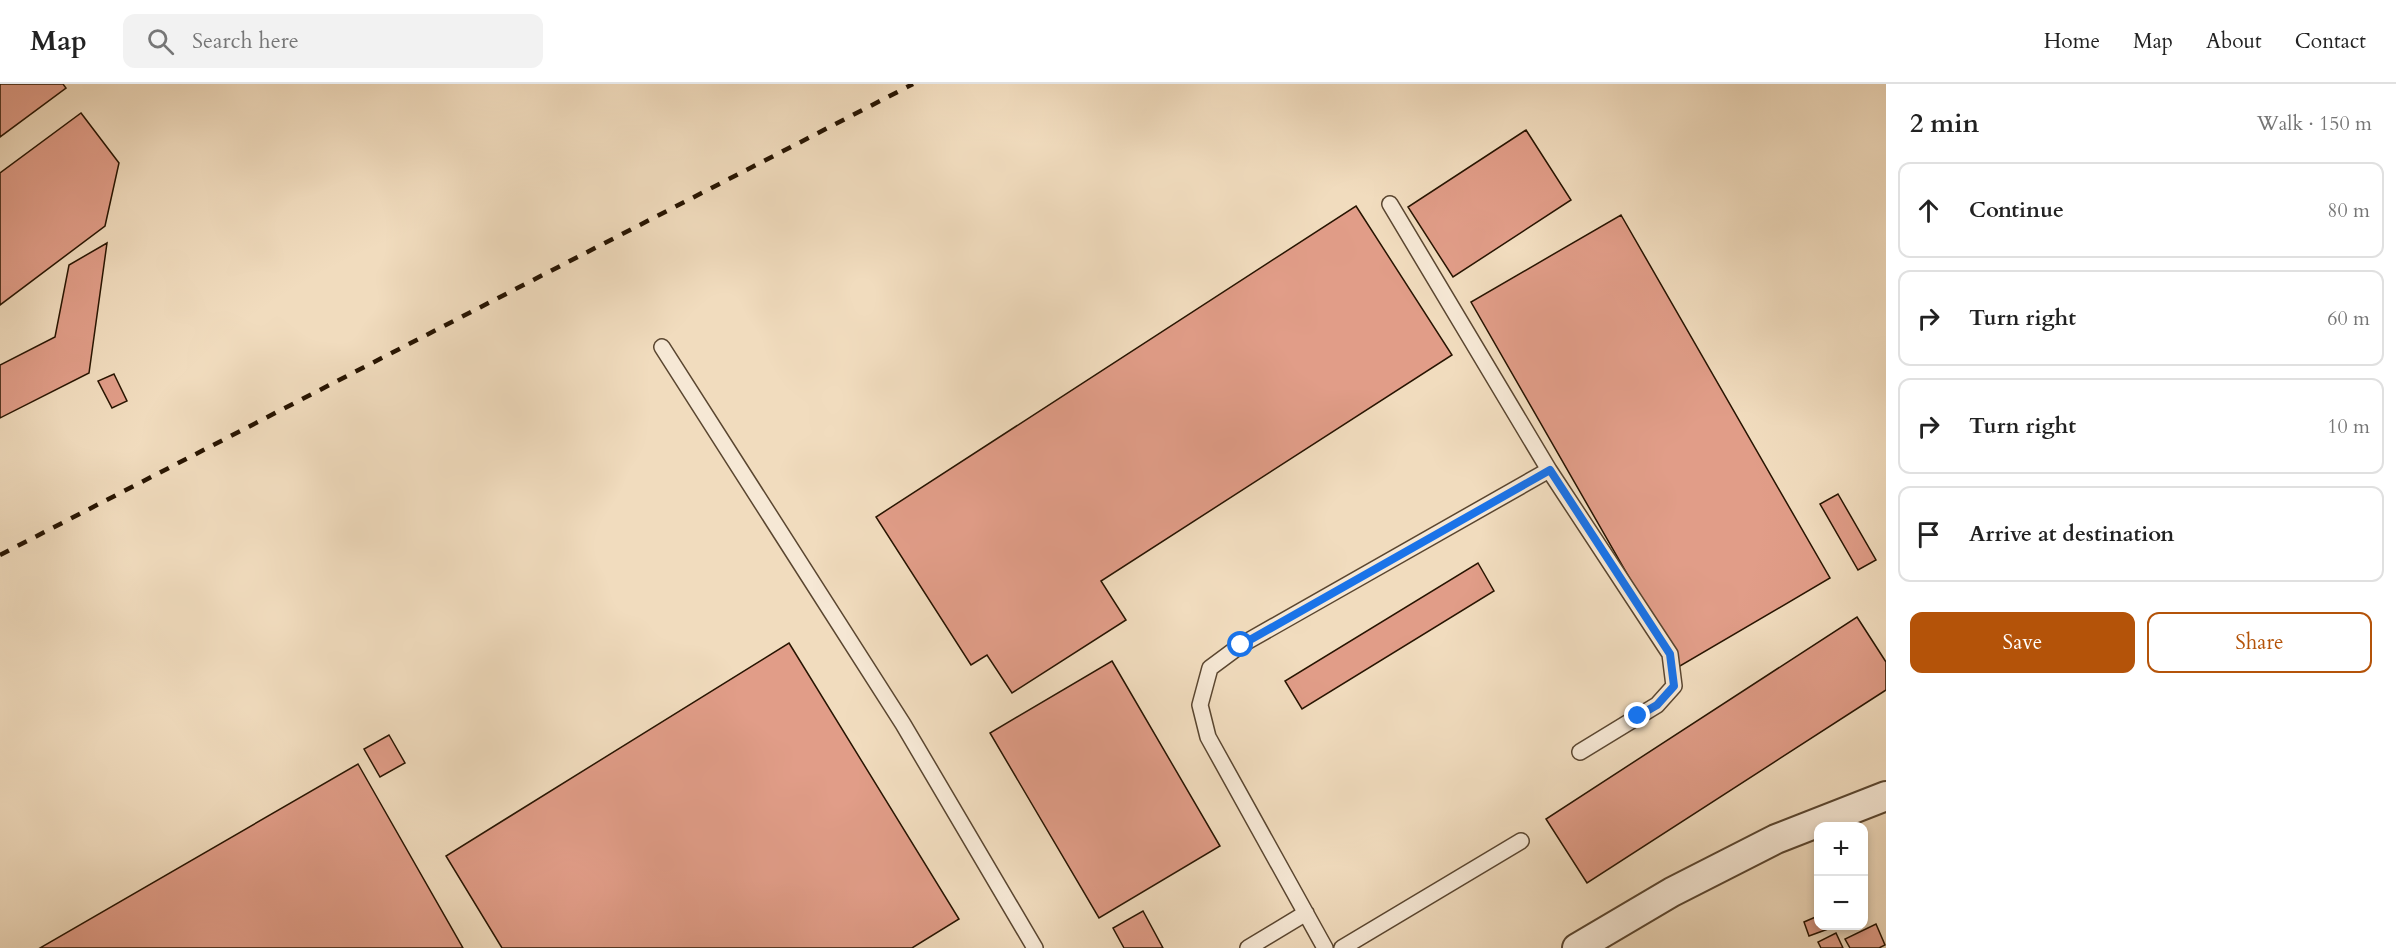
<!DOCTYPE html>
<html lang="en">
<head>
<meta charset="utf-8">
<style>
  :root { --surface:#fff; --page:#f2f2f2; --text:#222; --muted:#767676; --line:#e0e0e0; --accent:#b45309 }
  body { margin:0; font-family:Cardo,serif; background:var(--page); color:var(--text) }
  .controls { position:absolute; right:18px; bottom:18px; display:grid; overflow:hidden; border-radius:12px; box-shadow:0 3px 9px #0003 }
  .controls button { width:54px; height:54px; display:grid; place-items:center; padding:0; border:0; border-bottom:2px solid var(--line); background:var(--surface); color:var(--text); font:30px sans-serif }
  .stop { position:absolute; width:18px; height:18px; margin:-14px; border:4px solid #1a73e8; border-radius:50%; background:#fff }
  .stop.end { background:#1a73e8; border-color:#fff; box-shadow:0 2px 6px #0008 }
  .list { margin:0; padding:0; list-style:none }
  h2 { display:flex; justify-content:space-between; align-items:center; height:78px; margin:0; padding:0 24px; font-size:26px }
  h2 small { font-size:20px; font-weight:400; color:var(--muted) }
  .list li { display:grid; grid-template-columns:39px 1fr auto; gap:18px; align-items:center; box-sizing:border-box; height:96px; margin:0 12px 12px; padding:0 12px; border:2px solid var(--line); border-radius:12px }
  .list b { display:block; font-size:22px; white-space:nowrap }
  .list em { font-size:20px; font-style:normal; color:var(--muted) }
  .actions { display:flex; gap:12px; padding:18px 24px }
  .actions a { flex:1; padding:14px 0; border:2px solid var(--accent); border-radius:12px; text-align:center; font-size:21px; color:var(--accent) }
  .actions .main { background:var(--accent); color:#fff }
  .icon { flex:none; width:33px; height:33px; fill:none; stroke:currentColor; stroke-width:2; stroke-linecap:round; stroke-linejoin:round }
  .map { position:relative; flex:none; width:1886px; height:864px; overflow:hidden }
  header { display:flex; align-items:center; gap:36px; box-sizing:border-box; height:84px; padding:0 30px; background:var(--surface); border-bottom:2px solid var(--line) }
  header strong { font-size:28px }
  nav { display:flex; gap:33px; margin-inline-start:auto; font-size:21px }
  .search { width:420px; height:54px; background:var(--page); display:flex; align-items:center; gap:15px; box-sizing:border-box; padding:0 21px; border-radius:12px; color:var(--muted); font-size:22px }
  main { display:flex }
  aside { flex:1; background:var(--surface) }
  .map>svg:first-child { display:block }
</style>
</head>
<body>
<header>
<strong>Map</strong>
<div class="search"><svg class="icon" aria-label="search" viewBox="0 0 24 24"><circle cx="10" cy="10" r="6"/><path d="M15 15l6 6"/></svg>Search here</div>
<nav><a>Home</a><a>Map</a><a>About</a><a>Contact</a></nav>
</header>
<main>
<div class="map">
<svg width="1886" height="864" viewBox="0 0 1886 864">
  <rect width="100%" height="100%" fill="#f1dcbe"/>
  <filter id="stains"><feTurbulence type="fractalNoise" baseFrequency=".00333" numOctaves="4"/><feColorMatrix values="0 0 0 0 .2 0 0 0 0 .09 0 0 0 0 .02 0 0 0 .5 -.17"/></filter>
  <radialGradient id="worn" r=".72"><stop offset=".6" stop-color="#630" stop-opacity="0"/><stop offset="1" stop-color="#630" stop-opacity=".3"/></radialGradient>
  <path fill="#e19d88" stroke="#271401" stroke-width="1.5" d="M0,0H63L66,4L0,53Z
    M81,29L119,79L105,142L0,221V89Z
    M1526,46L1571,116L1453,193L1408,123Z
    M1356,122L1452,271L1101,497L1126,536L1012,609L987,571L971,581L876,433Z
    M1621,131L1830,494L1680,582L1471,218Z
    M107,159L89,289L0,334V281L55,253L69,181Z
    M114,290L127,317L112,324L98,297Z
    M1838,410L1876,476L1858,486L1820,420Z
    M1478,479L1494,507L1302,625L1285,597Z
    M1857,533L1886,578V606L1587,799L1546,735Z
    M789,559L959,835L912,864H502L446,772Z
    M1112,577L1220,762L1099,834L990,649Z
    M389,651L405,679L380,693L364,665Z
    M358,680L463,864H40Z
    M1143,827L1163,864H1124L1113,844Z
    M1818,832V842H1827L1828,845L1809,852L1804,838Z
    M1876,840L1885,861L1879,864H1850L1845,855Z
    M1836,849L1843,864H1821L1818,858Z"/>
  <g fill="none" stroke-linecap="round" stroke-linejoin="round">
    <defs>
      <path id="service" d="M1390,120L1549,386
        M662,263L903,640L1035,864
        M1248,864L1306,829
        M1325,864L1208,653L1200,621L1210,584L1241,561L1549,386L1670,570L1674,602L1657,621L1580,668
        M1342,864L1521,757"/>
      <path id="minor" d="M1577,864L1672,808L1776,755L1886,712"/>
    </defs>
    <use href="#service" stroke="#5a4630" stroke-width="18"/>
    <use href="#minor" stroke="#5a4630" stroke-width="32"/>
    <use href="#service" stroke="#f6e8d5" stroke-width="15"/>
    <use href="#minor" stroke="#f6e8d5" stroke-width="28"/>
    <path stroke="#271401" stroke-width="4.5" stroke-dasharray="10 10" stroke-linecap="butt" d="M0,471L913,0"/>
  </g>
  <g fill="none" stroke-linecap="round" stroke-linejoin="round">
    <path stroke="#1a73e8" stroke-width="8" d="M1241,561L1550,386L1670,570L1674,602L1657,621L1638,632"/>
  </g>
  <rect width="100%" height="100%" filter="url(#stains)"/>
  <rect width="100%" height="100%" fill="url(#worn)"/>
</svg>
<div class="controls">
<button>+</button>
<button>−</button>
</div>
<div class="stop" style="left:1241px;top:561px"></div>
<div class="stop end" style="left:1638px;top:632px"></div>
</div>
<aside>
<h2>2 min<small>Walk · 150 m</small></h2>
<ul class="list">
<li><svg class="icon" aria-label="ahead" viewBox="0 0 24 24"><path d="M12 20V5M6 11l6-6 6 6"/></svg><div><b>Continue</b></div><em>80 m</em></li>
<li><svg class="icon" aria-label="right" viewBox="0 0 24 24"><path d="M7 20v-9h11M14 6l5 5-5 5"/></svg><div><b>Turn right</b></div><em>60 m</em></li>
<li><svg class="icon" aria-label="right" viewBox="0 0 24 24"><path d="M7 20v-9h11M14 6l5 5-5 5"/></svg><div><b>Turn right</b></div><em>10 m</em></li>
<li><svg class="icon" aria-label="arrive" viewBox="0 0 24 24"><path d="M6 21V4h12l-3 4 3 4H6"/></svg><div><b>Arrive at destination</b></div></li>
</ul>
<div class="actions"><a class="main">Save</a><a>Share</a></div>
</aside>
</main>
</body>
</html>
